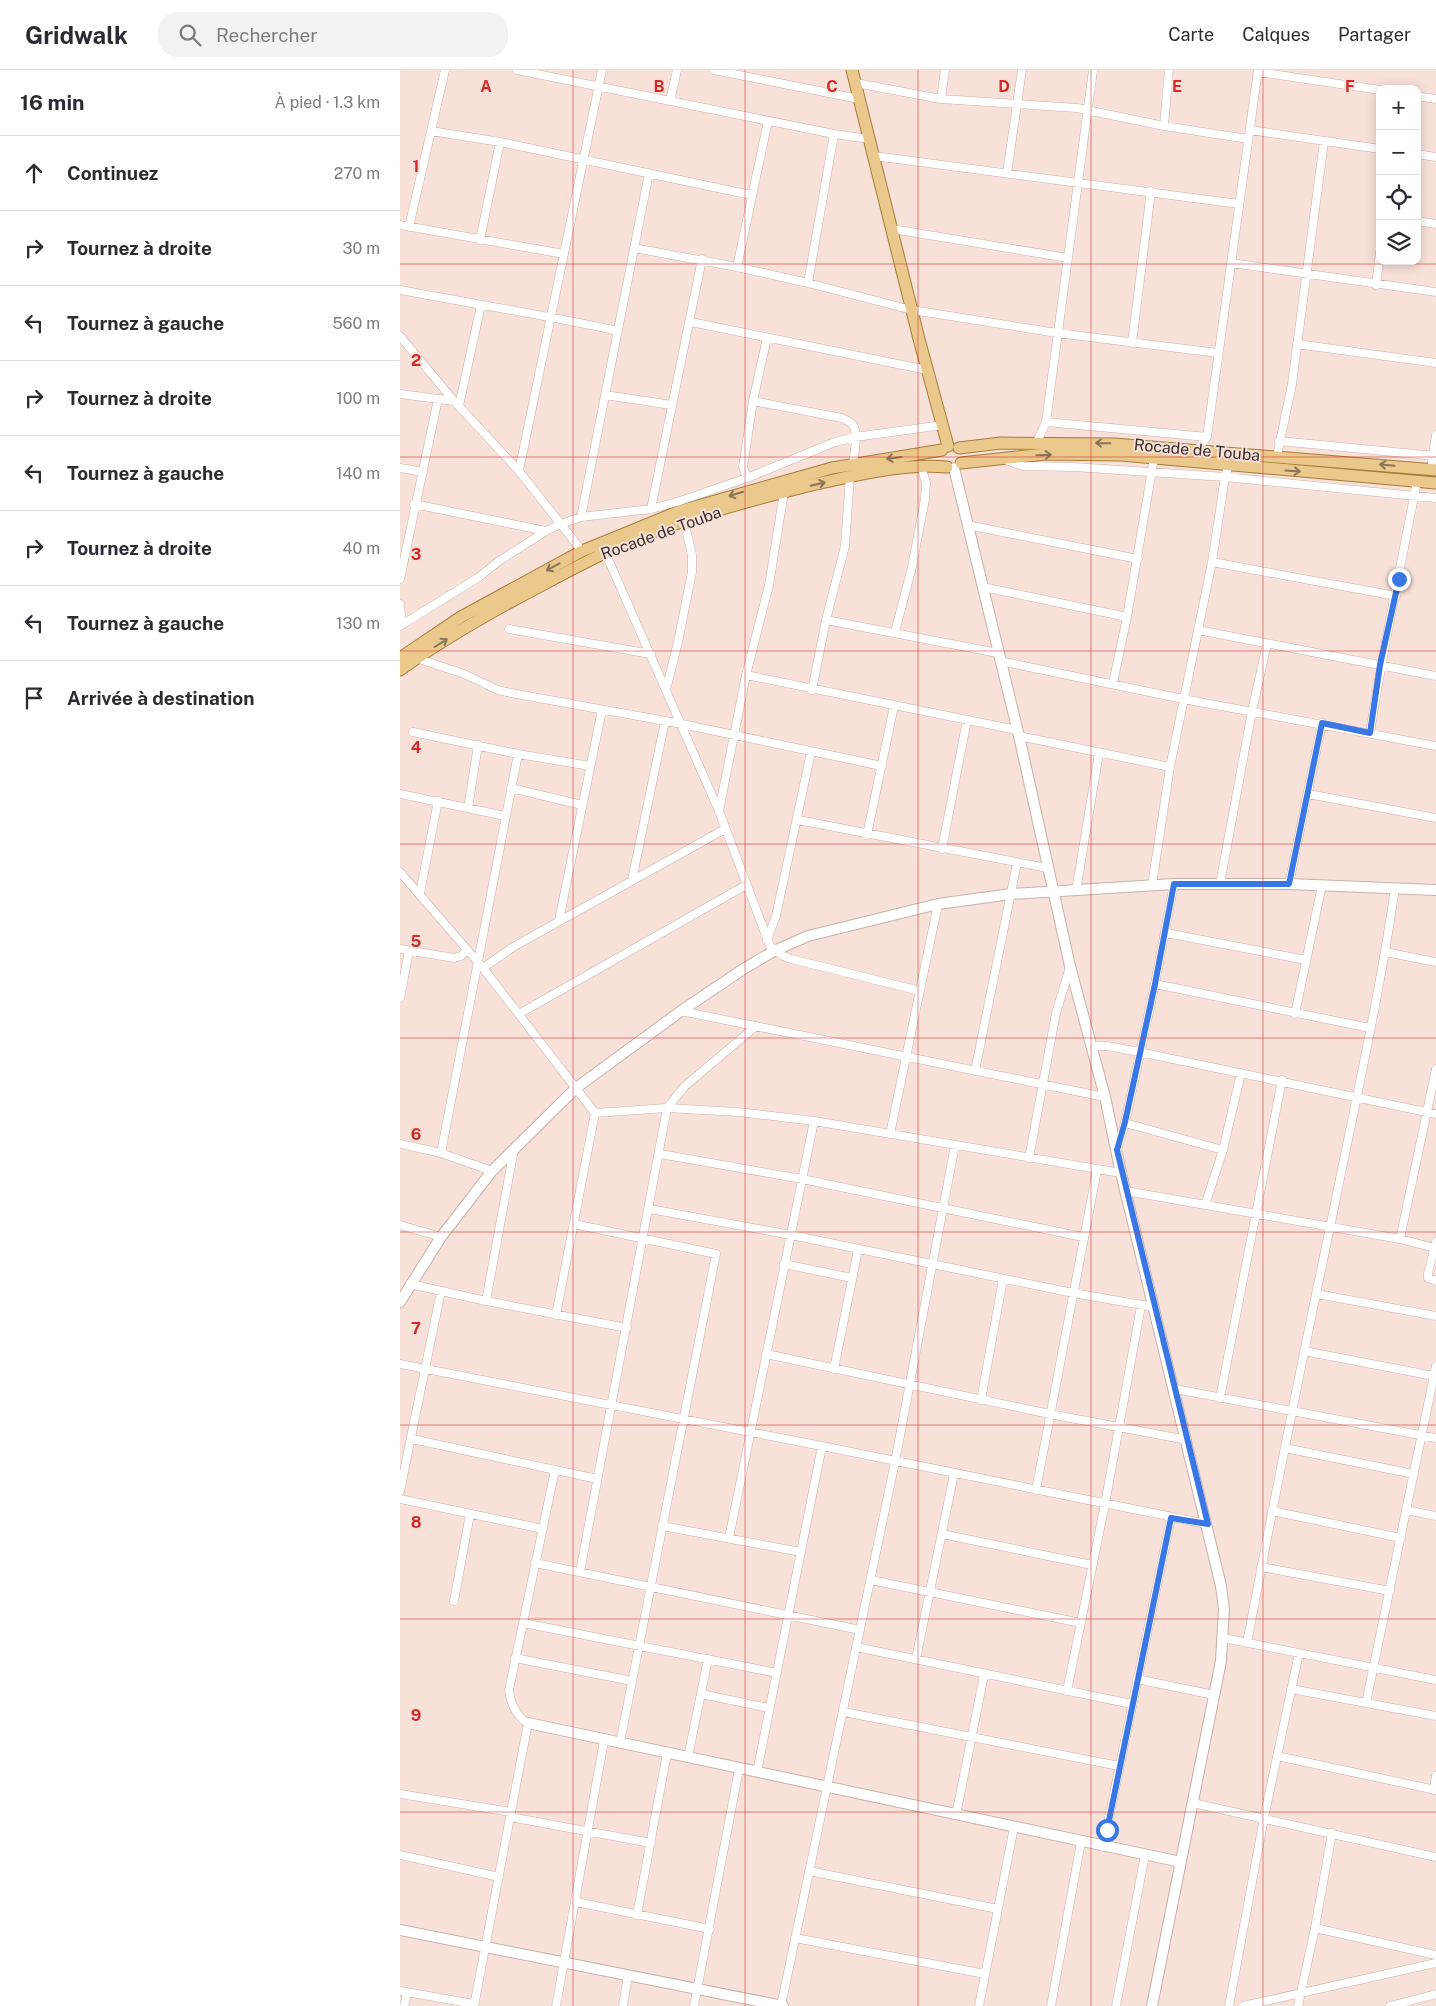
<!DOCTYPE html>
<html lang="fr">
<head>
<meta charset="utf-8">
<style>
  :root { --surface:#fff; --page:#f2f2f3; --text:#2b2b33; --muted:#7c7c81; --line:#e1e1e2 }
  body { margin:0; font-family:"Public Sans",sans-serif; background:var(--page); color:var(--text) }
  .controls { position:absolute; right:15px; top:15px; display:grid; overflow:hidden; border-radius:10px; box-shadow:0 2px 12px #0003 }
  .controls button { width:45px; height:45px; display:grid; place-items:center; padding:0; border:0; border-bottom:1px solid var(--line); background:var(--surface); color:var(--text); font:25px sans-serif }
  .stop { position:absolute; width:15px; height:15px; margin:-11px; border:4px solid #3a77e6; border-radius:50%; background:#fff }
  .stop.end { background:#3a77e6; border-color:#fff; box-shadow:0 1px 5px #0008 }
  .list { margin:0; padding:0; list-style:none }
  h2 { display:flex; justify-content:space-between; align-items:center; height:65px; margin:0; padding:0 20px; font-size:21px }
  h2 small { font-size:16px; font-weight:400; color:var(--muted) }
  .list li { display:grid; grid-template-columns:32px 1fr auto; gap:15px; align-items:center; box-sizing:border-box; height:75px; padding:0 20px; border-top:1px solid var(--line) }
  .list b { display:block; font-size:19px; white-space:nowrap }
  .list em { font-size:16px; font-style:normal; color:var(--muted) }
  .icon { flex:none; width:28px; height:28px; fill:none; stroke:currentColor; stroke-width:2; stroke-linecap:round; stroke-linejoin:round }
  .map { position:relative; flex:none; width:1036px; height:1936px; overflow:hidden }
  header { display:flex; align-items:center; gap:30px; box-sizing:border-box; height:70px; padding:0 25px; background:var(--surface); border-bottom:1px solid var(--line) }
  header strong { font-size:24px }
  nav { display:flex; gap:28px; margin-inline-start:auto; font-size:18px }
  .search { width:350px; height:45px; background:var(--page); display:flex; align-items:center; gap:12px; box-sizing:border-box; padding:0 18px; border-radius:20px; color:var(--muted); font-size:19px }
  main { display:flex }
  aside { flex:1; background:var(--surface) }
  .map>svg:first-child { display:block }
</style>
</head>
<body>
<header>
<strong>Gridwalk</strong>
<div class="search"><svg class="icon" aria-label="search" viewBox="0 0 24 24"><circle cx="10" cy="10" r="6"/><path d="M15 15l6 6"/></svg>Rechercher</div>
<nav><a>Carte</a><a>Calques</a><a>Partager</a></nav>
</header>
<main>
<aside>
<h2>16 min<small>À pied · 1.3 km</small></h2>
<ul class="list">
<li><svg class="icon" aria-label="ahead" viewBox="0 0 24 24"><path d="M12 20V5M6 11l6-6 6 6"/></svg><div><b>Continuez</b></div><em>270 m</em></li>
<li><svg class="icon" aria-label="right" viewBox="0 0 24 24"><path d="M7 20v-9h11M14 6l5 5-5 5"/></svg><div><b>Tournez à droite</b></div><em>30 m</em></li>
<li><svg class="icon" aria-label="left" viewBox="0 0 24 24"><path d="M17 20v-9H6M10 6l-5 5 5 5"/></svg><div><b>Tournez à gauche</b></div><em>560 m</em></li>
<li><svg class="icon" aria-label="right" viewBox="0 0 24 24"><path d="M7 20v-9h11M14 6l5 5-5 5"/></svg><div><b>Tournez à droite</b></div><em>100 m</em></li>
<li><svg class="icon" aria-label="left" viewBox="0 0 24 24"><path d="M17 20v-9H6M10 6l-5 5 5 5"/></svg><div><b>Tournez à gauche</b></div><em>140 m</em></li>
<li><svg class="icon" aria-label="right" viewBox="0 0 24 24"><path d="M7 20v-9h11M14 6l5 5-5 5"/></svg><div><b>Tournez à droite</b></div><em>40 m</em></li>
<li><svg class="icon" aria-label="left" viewBox="0 0 24 24"><path d="M17 20v-9H6M10 6l-5 5 5 5"/></svg><div><b>Tournez à gauche</b></div><em>130 m</em></li>
<li><svg class="icon" aria-label="arrive" viewBox="0 0 24 24"><path d="M6 21V4h12l-3 4 3 4H6"/></svg><div><b>Arrivée à destination</b></div></li>
</ul>
</aside>
<div class="map">
<svg width="1036" height="1936" viewBox="0 0 1036 1936">
  <rect width="100%" height="100%" fill="#f8e1d8"/>
  <g fill="none" stroke-linecap="round" stroke-linejoin="round">
    <defs>
      <path id="street" d="M117,0L434,64L469,69
        M314,0L459,29
        M858,2L980,20
        M456,13L541,29L677,38L764,56L848,69
        M1017,26L1036,29
        M541,29L545,0
        M270,31L277,0
        M764,56L769,0
        M850,60L980,79
        M31,61L100,72L351,125
        M1017,84L1036,87
        M474,86L839,134
        M607,103L622,0
        M1017,151L1036,154
        M0,155L164,184
        M9,157L45,0
        M492,159L668,188
        M80,170L100,72
        M234,178L337,197L408,213L512,240L657,263L818,283
        M831,193L1036,222
        M337,197L368,51
        M408,213L434,64
        M976,215L980,182
        M0,220C73,234 146,245 218,261
        M291,252L527,300
        M0,266L54,331L119,401L182,481
        M732,273L751,121
        M897,274L1036,293
        M0,324L54,331
        M205,325L272,335
        M353,331L442,348C446,350 451,352 453,355C459,364 454,384 453,394
        M59,336L81,235
        M646,352L807,367
        M879,371L1036,386
        M637,372L646,352L693,0
        M798,379L807,367L858,0
        M877,386L892,314L924,71
        M605,390L623,396L674,397L825,407L1036,428
        M0,398L23,402
        M1031,399L1036,365
        M119,401L202,0
        M347,408L343,397L353,331L367,268
        M14,434L146,461
        M251,439L302,189
        M181,447L249,103
        M567,455L738,489
        M205,482L319,741L370,876L383,886L391,889L520,921
        M812,492L996,526
        M0,509L38,329
        M583,517L727,547
        M0,534L2,554
        M426,550L598,583
        M0,556L79,507L99,491L146,461L161,454L181,447L251,439L277,432L347,408L435,372L455,367L543,355
        M109,559L251,584
        M798,560L1036,606
        M495,562L512,497L525,429L526,413L521,396
        M16,588L64,604L98,620L111,623L282,654L482,696
        M600,591L783,629L1036,676
        M346,605L617,660
        M713,613L727,547L754,388
        M266,620L278,572L292,502V485L284,451
        M412,620L426,550L445,476L450,406
        M13,662L118,684L190,696
        M970,663C983,579 1001,495 1017,411
        M619,666L770,697
        M111,718L182,735
        M0,724L105,746
        M908,724L1036,748
        M68,738L78,675
        M319,741L346,605L369,515L384,422
        M398,750L647,798
        M467,765L494,636
        M542,779L567,650
        M0,802L83,898L195,1043L267,1038L338,1042L414,1051L721,1103
        M232,810L265,651
        M820,814L852,641L867,574
        M889,814L922,653
        M752,815L770,697L812,492L825,407L829,394
        M676,821L699,683
        M20,823L38,731
        M159,850L202,640
        M766,863L906,890
        M367,870L376,846L411,682
        M0,879L54,888L61,886L67,880
        M985,882L1036,892
        M83,898L113,877L325,759
        M755,914L970,958
        M0,928L9,881
        M281,941L705,1027
        M119,944L346,815
        M895,944L922,815
        M692,976H707L739,982L1036,1044
        M575,1001L617,793
        M725,1053L823,1080
        M490,1064L538,834
        M0,1074L41,1083L92,1101
        M717,1080L725,1053L755,914L774,814
        M41,1083L118,684
        M260,1084L402,1109L683,1167
        M629,1088L656,943L670,897
        M726,1121L1000,1169L1035,1178
        M805,1135L823,1080L841,1003
        M250,1139L391,1165L673,1223L754,1237
        M174,1154L316,1184L220,1673
        M0,1155L41,1167
        M1000,1169L1036,999
        M1036,1172L1028,1203V1208L1036,1211
        M384,1194L452,1208
        M10,1214L86,1231L227,1258
        M917,1224L1036,1246
        M86,1231L114,1079
        M156,1245L195,1043
        M904,1281L1034,1306
        M366,1284L650,1344L787,1370
        M0,1294L422,1376L807,1454
        M434,1299L458,1180
        M775,1319L1036,1368
        M820,1328L882,1010
        M581,1330L603,1209
        M12,1369L197,1409
        M885,1378L1014,1404
        M636,1420L697,1100
        M0,1421L41,1221
        M0,1429L143,1459
        M1006,1440L1036,1446
        M872,1441L1001,1468
        M262,1456L401,1482
        M542,1464L692,1495
        M329,1468L414,1051
        M135,1493L460,1560
        M861,1497L990,1521
        M180,1502L267,1038L285,1016L356,956
        M471,1510L681,1553
        M54,1531L70,1444
        M123,1553L377,1603
        M823,1568L1036,1610
        M847,1573C874,1431 902,1289 932,1148C954,1038 979,929 995,818
        M456,1577L732,1634
        M115,1588L232,1611
        M516,1589L554,1404
        M737,1609L814,1625
        M891,1619L1036,1646
        M667,1621L705,1434L741,1236
        M301,1624L369,1638
        M966,1633L1036,1296
        M444,1642L719,1696
        M877,1686L1036,1720
        M288,1687L308,1589
        M357,1702L422,1376
        M1034,1720L1036,1706
        M0,1724L111,1742
        M793,1733L1036,1787
        M556,1745L584,1605
        M110,1747L251,1773
        M703,1777L771,1448
        M0,1785L99,1807
        M409,1801L598,1839
        M176,1832L310,1859
        M237,1845L267,1683
        M915,1858L1036,1885
        M395,1868L585,1904
        M0,1921L74,1934
        M4,1936L7,1923
        M74,1936L128,1653C117,1648 110,1632 109,1620L155,1400
        M156,1936L204,1671
        M223,1936L228,1905
        M294,1936L339,1699
        M381,1936L495,1392L555,1075
        M579,1936L614,1757
        M651,1936L681,1772
        M716,1936L745,1785
        M829,1936L864,1748L899,1583
        M843,1936L1036,1893
        M898,1936L915,1858L932,1763
        M990,1936L1036,1924"/>
      <path id="secondary" d="M554,398L619,666L670,896L705,1027L721,1103L821,1516L824,1539L821,1591L752,1936
        M0,1232L41,1167L92,1101L176,1018L281,941L345,898L374,881L408,866L538,834L611,824L774,814H889L1036,820
        M128,1653L781,1792
        M0,1860L383,1936"/>
      <path id="primary" d="M452,0L519,269L548,376
        M559,378L601,373L714,374L1036,400
        M561,393L645,384L721,385L1036,413
        M0,588L61,547L182,481L280,441L432,398L542,380
        M0,600C46,567 96,539 146,513C191,489 236,466 284,451C327,436 372,425 416,414C458,405 503,393 547,397"/>
    </defs>
    <use href="#street" stroke="#c8b1a9" stroke-width="9"/>
    <use href="#secondary" stroke="#c8b1a9" stroke-width="12"/>
    <use href="#primary" stroke="#a47b39" stroke-width="13"/>
    <use href="#street" stroke="#fff" stroke-width="8"/>
    <use href="#secondary" stroke="#fff" stroke-width="10"/>
    <use href="#primary" stroke="#ebc98c" stroke-width="11"/>
  </g>
  <defs><path id="oneway-shaft" d="M-6 0H5M1.5-3L5.5 0L1.5 3" fill="none" stroke-width="1.6" stroke-linecap="round" stroke-linejoin="round" transform="scale(1.25)"/></defs>
  <g stroke="#887457">
    <use href="#oneway-shaft" transform="translate(703 373) rotate(-179)"/>
    <use href="#oneway-shaft" transform="translate(644 385) rotate(-2)"/>
    <use href="#oneway-shaft" transform="translate(494 388) rotate(172)"/>
    <use href="#oneway-shaft" transform="translate(987 395) rotate(-175)"/>
    <use href="#oneway-shaft" transform="translate(893 401) rotate(4)"/>
    <use href="#oneway-shaft" transform="translate(418 414) rotate(-13)"/>
    <use href="#oneway-shaft" transform="translate(336 424) rotate(163)"/>
    <use href="#oneway-shaft" transform="translate(153 497) rotate(152)"/>
    <use href="#oneway-shaft" transform="translate(41 573) rotate(-32)"/>
  </g>
  <g fill="none" stroke-linecap="round" stroke-linejoin="round">
    <path stroke="#3a77e6" stroke-width="6" d="M707,1760L771,1448L808,1454L717,1080L725,1052L755,914L774,814H889L922,653L970,663L980,595L999,509"/>
  </g>
  <path fill="none" stroke="#d62828" stroke-width="1" stroke-opacity="0.55" d="M173,0V1936M345,0V1936M518,0V1936M691,0V1936M863,0V1936M0,194H1036M0,387H1036M0,581H1036M0,774H1036M0,968H1036M0,1162H1036M0,1355H1036M0,1549H1036M0,1742H1036"/>
  <g text-anchor="middle" dominant-baseline="central" stroke-width="4" stroke-linejoin="round" paint-order="stroke">
    <g font-size="16" fill="#372e2b" stroke="#f8e1d8">
      <text transform="translate(797 380) rotate(5)">Rocade de Touba</text>
      <text transform="translate(261 463) rotate(-20)">Rocade de Touba</text>
    </g>
  </g>
  <g font-size="16" text-anchor="middle" font-weight="bold" fill="#d62828" stroke="#f8e1d8" stroke-width="4" stroke-linejoin="round" paint-order="stroke">
    <text x="86" y="22">A</text>
    <text x="259" y="22">B</text>
    <text x="432" y="22">C</text>
    <text x="604" y="22">D</text>
    <text x="777" y="22">E</text>
    <text x="950" y="22">F</text>
    <text x="16" y="102">1</text>
    <text x="16" y="296">2</text>
    <text x="16" y="490">3</text>
    <text x="16" y="683">4</text>
    <text x="16" y="877">5</text>
    <text x="16" y="1070">6</text>
    <text x="16" y="1264">7</text>
    <text x="16" y="1458">8</text>
    <text x="16" y="1651">9</text>
  </g>
</svg>
<div class="controls">
<button>+</button>
<button>−</button>
<button><svg class="icon" aria-label="locate" viewBox="0 0 24 24"><circle cx="12" cy="12" r="6"/><path d="M12 2v4M12 18v4M2 12h4M18 12h4"/></svg></button>
<button><svg class="icon" aria-label="layers" viewBox="0 0 24 24"><path d="M12 4l9 5-9 5-9-5zM3 14l9 5 9-5"/></svg></button>
</div>
<div class="stop" style="left:707px;top:1760px"></div>
<div class="stop end" style="left:999px;top:509px"></div>
</div>
</main>
</body>
</html>
